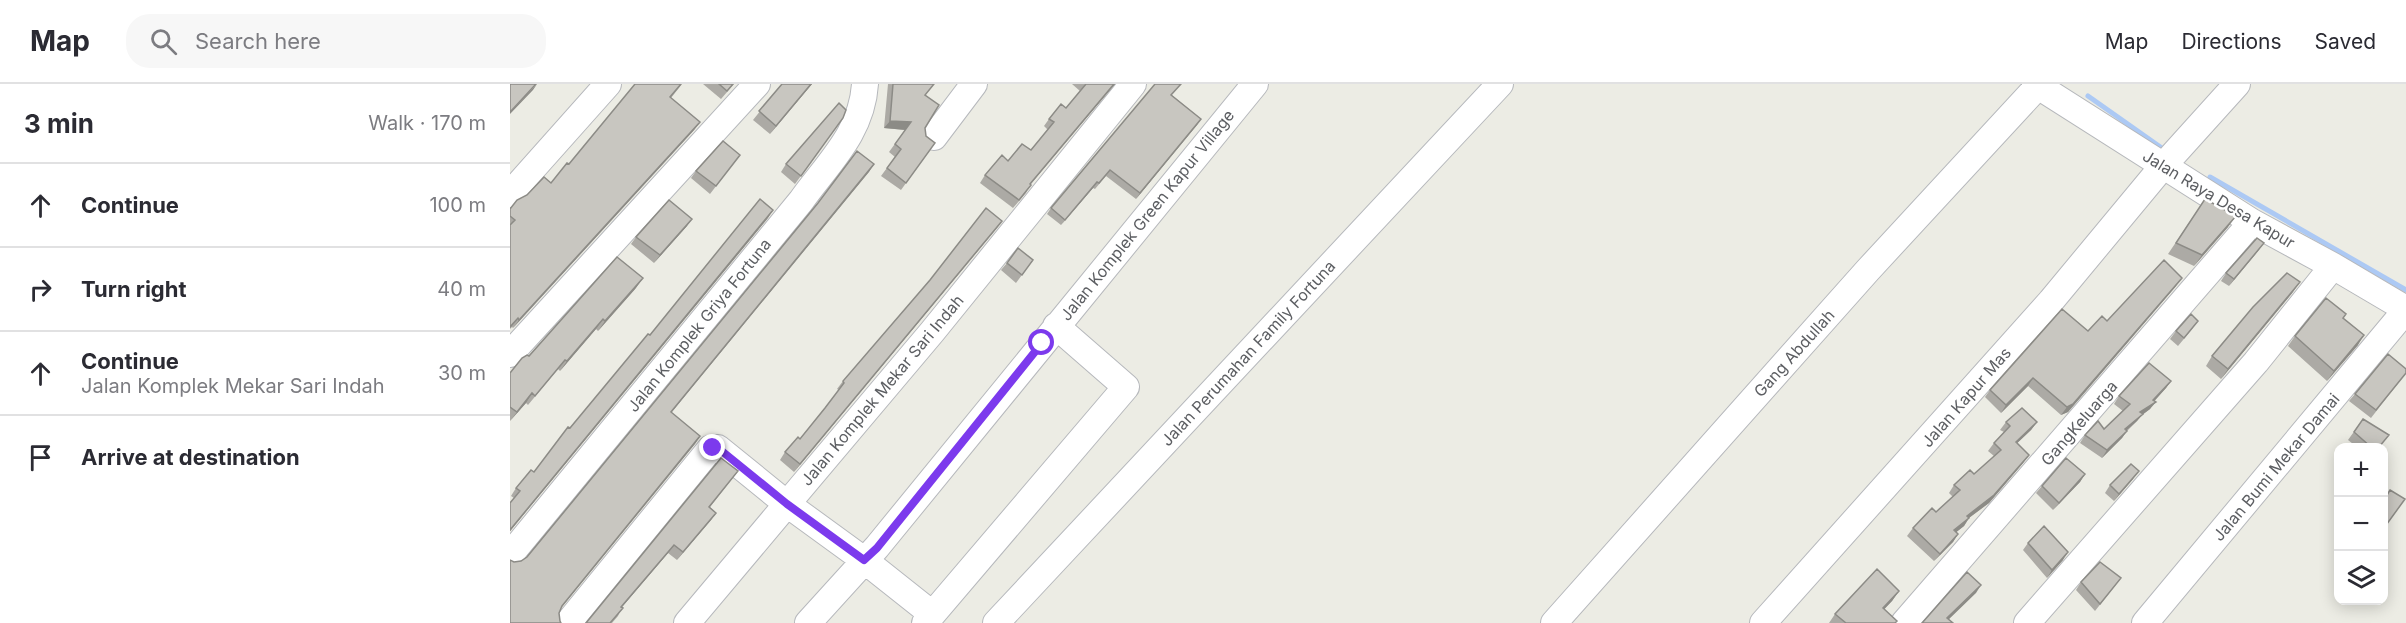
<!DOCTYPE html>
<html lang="en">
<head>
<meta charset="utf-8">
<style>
  :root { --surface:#fff; --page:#f7f7f7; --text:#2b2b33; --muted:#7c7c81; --line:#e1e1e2 }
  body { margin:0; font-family:Inter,sans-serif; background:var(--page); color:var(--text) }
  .controls { position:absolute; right:18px; bottom:18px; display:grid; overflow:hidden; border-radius:12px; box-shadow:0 3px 15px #0003 }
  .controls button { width:54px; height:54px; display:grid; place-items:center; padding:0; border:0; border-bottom:2px solid var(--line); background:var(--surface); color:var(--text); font:30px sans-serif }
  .stop { position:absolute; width:18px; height:18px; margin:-14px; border:4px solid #7c3aed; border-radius:50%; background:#fff }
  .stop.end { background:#7c3aed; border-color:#fff; box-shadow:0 2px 6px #0008 }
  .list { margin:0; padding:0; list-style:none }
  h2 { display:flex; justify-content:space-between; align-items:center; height:78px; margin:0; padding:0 24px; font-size:26px }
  h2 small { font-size:20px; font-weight:400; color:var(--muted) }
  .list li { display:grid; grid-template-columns:39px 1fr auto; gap:18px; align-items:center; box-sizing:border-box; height:84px; padding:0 24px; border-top:2px solid var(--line) }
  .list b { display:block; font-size:22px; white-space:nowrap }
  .list p { margin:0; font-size:20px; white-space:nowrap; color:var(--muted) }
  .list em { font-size:20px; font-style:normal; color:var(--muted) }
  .icon { flex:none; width:33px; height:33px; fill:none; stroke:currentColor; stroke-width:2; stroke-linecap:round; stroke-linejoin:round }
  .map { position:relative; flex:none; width:1896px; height:539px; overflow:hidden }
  header { display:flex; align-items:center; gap:36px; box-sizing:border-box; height:84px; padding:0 30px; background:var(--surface); border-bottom:2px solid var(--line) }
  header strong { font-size:28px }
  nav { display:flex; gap:33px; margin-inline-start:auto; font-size:21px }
  .search { width:420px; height:54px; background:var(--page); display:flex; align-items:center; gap:15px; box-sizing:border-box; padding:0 21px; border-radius:24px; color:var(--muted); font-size:22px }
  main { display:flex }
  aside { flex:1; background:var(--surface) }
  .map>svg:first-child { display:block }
</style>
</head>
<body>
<header>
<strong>Map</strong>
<div class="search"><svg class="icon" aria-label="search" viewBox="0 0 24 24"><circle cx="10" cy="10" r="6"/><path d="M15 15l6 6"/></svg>Search here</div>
<nav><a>Map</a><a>Directions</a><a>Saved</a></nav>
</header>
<main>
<aside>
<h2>3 min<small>Walk · 170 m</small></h2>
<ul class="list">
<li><svg class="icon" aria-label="ahead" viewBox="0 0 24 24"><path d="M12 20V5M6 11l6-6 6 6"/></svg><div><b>Continue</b></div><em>100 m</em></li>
<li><svg class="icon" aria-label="right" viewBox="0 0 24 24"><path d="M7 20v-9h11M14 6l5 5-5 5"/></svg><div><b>Turn right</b></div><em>40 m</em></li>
<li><svg class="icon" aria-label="ahead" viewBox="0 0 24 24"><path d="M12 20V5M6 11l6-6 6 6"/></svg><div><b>Continue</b><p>Jalan Komplek Mekar Sari Indah</p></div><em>30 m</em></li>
<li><svg class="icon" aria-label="arrive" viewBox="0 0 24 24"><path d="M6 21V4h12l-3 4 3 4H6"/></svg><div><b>Arrive at destination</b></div></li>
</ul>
</aside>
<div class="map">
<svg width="1896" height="539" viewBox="0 0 1896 539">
  <rect width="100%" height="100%" fill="#ecece4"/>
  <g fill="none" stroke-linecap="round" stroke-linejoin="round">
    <path stroke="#acc9f4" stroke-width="5" d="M1578,12L1656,67
      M1700,93L1896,206"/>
    <defs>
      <path id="minor" d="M1525,0L1742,138L1823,182L1896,225
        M424,53L464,0
        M0,110L98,0
        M0,270L247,0
        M0,471L291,117C318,79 352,49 355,0
        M58,539L200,365L208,364L277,420L422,248L623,0
        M177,539L277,420L354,476L422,530
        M298,539L367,463L745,0
        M415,539L616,303L546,242
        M486,539L990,0
        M1044,539L1358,186L1528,2
        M1253,539L1541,217L1653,82L1727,0
        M1394,539L1742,138
        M1517,539L1746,278L1823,182
        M1635,539L1896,226"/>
    </defs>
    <use href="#minor" stroke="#b6b8bc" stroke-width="28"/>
    <use href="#minor" stroke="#fff" stroke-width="26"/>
  </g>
  <path fill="#acaaa5" d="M172,0L161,14L190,38L184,46L3,244L2,243L0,245V125L41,99L59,80Z
    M193,0H224L211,15Z
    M272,0H302L260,50L243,36Z
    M378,0H424L415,11V44L416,52L425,59L391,106L371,92L385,73L379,68L395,46L374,44Z
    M562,0H605L520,100L516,109L503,124L470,99L475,91L498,77L521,66L538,46L534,42L539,35L556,24L570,7Z
    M662,11L691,35L626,115L596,92L585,105L583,104L551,141L537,130L541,124Z
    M333,34L285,100L271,88L276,80Z
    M230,71L200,110L181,94L186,87Z
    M1695,115L1718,143L1684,182L1658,170Z
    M258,134L0,447V419L4,414L1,412L6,404L24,388L60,344L140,251Z
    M177,142L144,179L121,160L126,153Z
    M486,145L284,388L270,376L275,368L290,355L315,324L329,306L327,305L333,297Z
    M1748,167L1719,202L1711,197L1716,189Z
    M523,176L506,199L491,186L497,179Z
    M1666,202L1558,328L1551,331L1518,302L1491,329L1475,313L1480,306L1578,247Z
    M126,204L88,247L86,245L50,287L48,285L18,321L16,319L0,337V289L19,272Z
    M1783,208L1711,295L1696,282L1702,272Z
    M1833,235L1848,261L1817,297L1778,262L1785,252Z
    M1683,244L1668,262L1660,255L1666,247Z
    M1896,289L1861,334L1839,317L1845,310Z
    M1661,297L1656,304L1644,317L1640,325L1632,331L1627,337L1617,347L1612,354L1592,374L1570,359L1575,351L1594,345L1613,327L1604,320L1609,312Z
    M1853,335L1870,363H1847L1838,356Z
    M1496,338H1527L1521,346L1507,359L1519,371L1513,379L1479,419L1459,434L1454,442L1446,448L1448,450L1443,458L1424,477L1397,452L1403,444L1426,428L1443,413L1439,409L1444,401L1464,390L1484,372L1478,367L1484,359L1494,348L1490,346Z
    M228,387L200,423L206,429L167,476L158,469L112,523L108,532L102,539H76Z
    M1575,390L1570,398L1543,426L1526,409L1532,402Z
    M1623,395L1604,417L1595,409L1600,401Z
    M1518,459L1553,476L1537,494L1513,466Z
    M1611,494L1585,527L1566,506L1571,498Z
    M1389,507L1382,517L1374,525L1385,539H1319L1325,530Z"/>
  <path fill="#8c8b86" d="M27,0L23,6L0,30V28Z
    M301,0H302L260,50L266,42Z
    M604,0H605L514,108L520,100Z
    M691,35L687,41L626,115L630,109Z
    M380,37L401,38L396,46L374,44Z
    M190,38L184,46L3,244L9,236Z
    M364,80L359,88L156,335L161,328Z
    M587,98L583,104L551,141L555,136Z
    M263,126L258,134L0,447V446Z
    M1726,132L1718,143L1684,182L1692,171Z
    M182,135L177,142L144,179L150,171Z
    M492,137L486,145L284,388L290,380Z
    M1754,159L1748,167L1719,202L1724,195Z
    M133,194L126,204L88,247L95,237Z
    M1672,194L1666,202L1558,328L1551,331L1557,323Z
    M1790,198L1783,208L1711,295L1718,285Z
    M93,235L86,245L50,287L57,277Z
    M1854,251L1848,261L1817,297L1824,287Z
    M1523,294L1518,302L1491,329L1496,321Z
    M1661,297L1656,304L1640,322L1646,318L1640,325L1632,331L1627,337L1610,352L1615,345L1630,328L1643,316Z
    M22,309L16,319L0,337L7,328Z
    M1527,338L1521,346L1500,366L1506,358Z
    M1617,347L1612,354L1592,374L1597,366Z
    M190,352L185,360L46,530L52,522Z
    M1519,371L1513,379L1479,419L1452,439L1457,432Z
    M1629,387L1623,395L1604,417L1609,410Z
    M1575,390L1570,398L1543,426L1549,419Z
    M206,429L201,436L167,476L173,468Z
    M1459,434L1454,442L1439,454L1444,446Z
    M1448,450L1443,458L1424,477L1430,470Z
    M164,461L158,469L106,530L111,523Z
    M1558,468L1553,476L1537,494L1542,486Z
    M1471,501L1466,509L1435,539L1437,534Z
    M1389,507L1382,517L1366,534L1373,524Z"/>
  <path fill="#c8c6c0" stroke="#8c8b86" stroke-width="1.5" d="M0,0H26L0,28Z
    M125,0H171L160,13L190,38L9,236L8,234L0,243V141L5,136L0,132V125L7,116L17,111L34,93L41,99L57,79L59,80Z
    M209,0H223L217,7Z
    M272,0H301L266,42L249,27Z
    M383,0H424L415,11L429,21L415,44L416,52L425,59L396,99L377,84L391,65L385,60L401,38L380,37Z
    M576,0H604L520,100L521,101L509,116L475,91L492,71L498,77L512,60L521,66L544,38L539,35L551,20L556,24Z
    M645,0H671L661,11L691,35L630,109L600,86L589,99L587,98L555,136L541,124Z
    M329,19L336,26L333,34L291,92L276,80Z
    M213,57L230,71L206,102L186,87Z
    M347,67L364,80L161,328L190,352L52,522L49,529L50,537L51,539H0V476L4,478L11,477L17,473L308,119Z
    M250,115L263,126L0,446V419L10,407L6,404L21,386L24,388L58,343L60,344L138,250L140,251Z
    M1695,115L1726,132L1692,171L1666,159Z
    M159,116L182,135L150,171L126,153Z
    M476,124L492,137L290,380L275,368L288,353L290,355L315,324L334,299L333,297L420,196Z
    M1747,154L1754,159L1724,195L1716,189Z
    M508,164L523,176L512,191L497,179Z
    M107,173L133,194L95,237L93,235L57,277L55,276L25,312L22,309L7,328L0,323V289L12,274L17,271L19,272Z
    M1654,176L1672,194L1563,320L1557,323L1523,294L1496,321L1480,306L1552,225L1578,247L1592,232L1597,237Z
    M1777,189L1790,198L1718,285L1702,272L1743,223Z
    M1816,214L1836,230L1833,234L1854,251L1824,287L1785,252Z
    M1681,230L1688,237L1674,254L1666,247Z
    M1878,270L1896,285V289L1866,326L1845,310Z
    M1639,279L1661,297L1643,316L1646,318L1630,328L1633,330L1615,345L1617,347L1597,366L1575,351L1588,337L1594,345L1620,320L1609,312Z
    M1512,324L1527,338L1506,358L1519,371L1484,411L1457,432L1459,434L1444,446L1448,450L1430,470L1403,444L1422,424L1426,428L1450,406L1444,401L1460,386L1464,390L1491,366L1484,359L1500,342L1496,338Z
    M1853,335L1879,351L1869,363H1861L1844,348Z
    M211,374L228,387L199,423L206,429L173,468L164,461L111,523L113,524L100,539H76Z
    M1556,374L1575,390L1549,419L1532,402Z
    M1621,380L1629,387L1609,410L1600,401Z
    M1880,406L1895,415L1874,444V416Z
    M1534,442L1558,468L1542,486L1518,459Z
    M1590,478L1611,494L1590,520L1571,498Z
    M1367,485L1389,507L1373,524L1387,537L1385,539H1336L1325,530Z
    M1457,488L1471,501L1437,534L1443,539H1412Z"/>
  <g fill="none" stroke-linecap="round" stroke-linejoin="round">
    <path stroke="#7c3aed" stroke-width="8" d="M203,364H208L277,420L354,476L367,464L532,259"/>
  </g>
  <g text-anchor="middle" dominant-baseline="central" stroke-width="5" stroke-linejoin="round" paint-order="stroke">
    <g font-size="16" fill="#5c5e62" stroke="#fff">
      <text transform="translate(1709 115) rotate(31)">Jalan Raya Desa Kapur</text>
      <text transform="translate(637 131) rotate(-51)">Jalan Komplek Green Kapur Village</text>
      <text transform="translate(189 241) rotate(-51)">Jalan Komplek Griya Fortuna</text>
      <text transform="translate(738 269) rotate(-47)">Jalan Perumahan Family Fortuna</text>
      <text transform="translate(1284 269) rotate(-48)">Gang Abdullah</text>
      <text transform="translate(372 306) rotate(-50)">Jalan Komplek Mekar Sari Indah</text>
      <text transform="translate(1456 313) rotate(-49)">Jalan Kapur Mas</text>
      <text transform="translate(1569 339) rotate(-49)">GangKeluarga</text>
      <text transform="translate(1766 383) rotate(-50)">Jalan Bumi Mekar Damai</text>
    </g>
  </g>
</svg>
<div class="controls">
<button>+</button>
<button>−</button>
<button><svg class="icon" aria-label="layers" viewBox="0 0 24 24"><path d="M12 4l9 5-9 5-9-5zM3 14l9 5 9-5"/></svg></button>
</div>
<div class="stop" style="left:532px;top:259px"></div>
<div class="stop end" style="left:203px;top:364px"></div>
</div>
</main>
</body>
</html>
